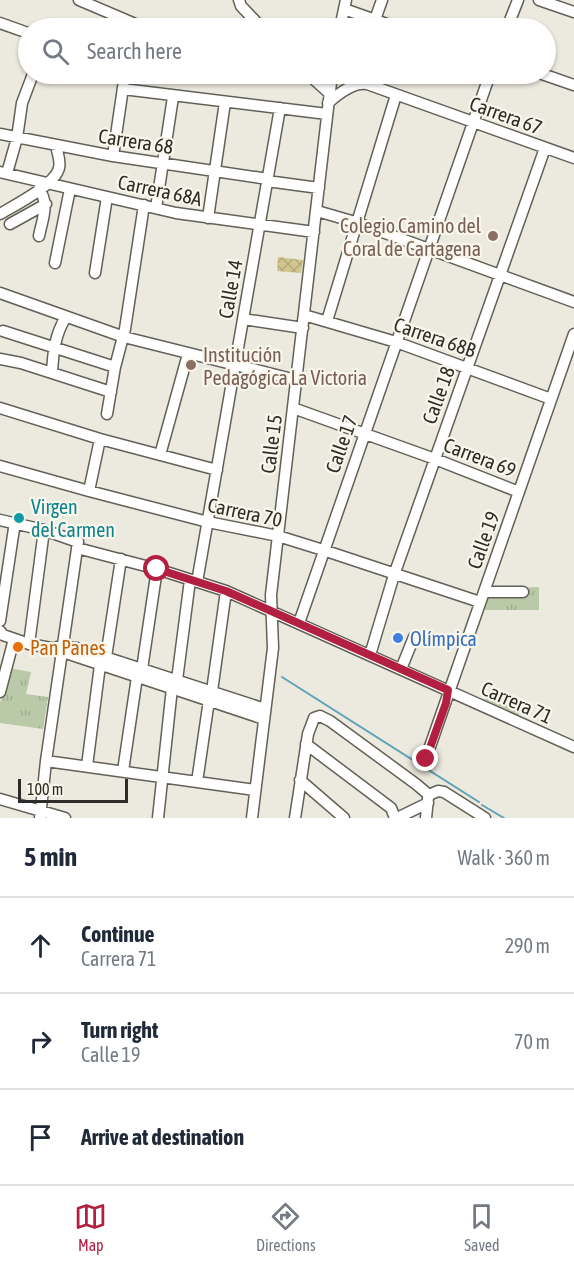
<!DOCTYPE html>
<html lang="en">
<head>
<meta charset="utf-8">
<style>
  :root { --surface:#fff; --page:#f6f6f7; --text:#1f2937; --muted:#747a83; --line:#e0e1e3; --accent:#b21f40 }
  body { margin:0; font-family:"Asap Condensed",sans-serif; background:var(--page); color:var(--text) }
  .scale { position:absolute; left:18px; bottom:15px; width:110px; box-sizing:border-box; padding-left:6px; border:3px solid #2d2c28; border-top:0; font-size:16px; line-height:21px; white-space:nowrap; color:#2d2c28; -webkit-text-stroke:4px #f9f7ec; paint-order:stroke }
  .stop { position:absolute; width:18px; height:18px; margin:-14px; border:4px solid #b21f40; border-radius:50%; background:#fff }
  .stop.end { background:#b21f40; border-color:#fff; box-shadow:0 2px 6px #0008 }
  .list { margin:0; padding:0; list-style:none }
  h2 { display:flex; justify-content:space-between; align-items:center; height:78px; margin:0; padding:0 24px; font-size:26px }
  h2 small { font-size:20px; font-weight:400; color:var(--muted) }
  .list li { display:grid; grid-template-columns:39px 1fr auto; gap:18px; align-items:center; box-sizing:border-box; height:96px; padding:0 24px; border-top:2px solid var(--line) }
  .list b { display:block; font-size:22px; white-space:nowrap }
  .list p { margin:0; font-size:20px; white-space:nowrap; color:var(--muted) }
  .list em { font-size:20px; font-style:normal; color:var(--muted) }
  .icon { flex:none; width:33px; height:33px; fill:none; stroke:currentColor; stroke-width:2; stroke-linecap:round; stroke-linejoin:round }
  .map { position:relative; flex:none; width:574px; height:818px; overflow:hidden }
  .search { position:absolute; background:var(--surface); box-shadow:0 2px 4px #0004; left:18px; right:18px; top:18px; height:66px; display:flex; align-items:center; gap:15px; box-sizing:border-box; padding:0 21px; border-radius:33px; color:var(--muted); font-size:22px }
  .sheet { height:366px; background:var(--surface) }
  nav { display:flex; justify-content:space-around; align-items:center; box-sizing:border-box; height:84px; border-top:2px solid var(--line); background:var(--surface); font-size:16px; color:var(--muted) }
  nav a { display:grid; justify-items:center; gap:3px }
  nav .on { color:var(--accent) }
  .map>svg:first-child { display:block }
</style>
</head>
<body>
<div class="map">
<svg width="574" height="818" viewBox="0 0 574 818">
  <defs>
    <pattern id="park-tufts" width="24" height="20" patternUnits="userSpaceOnUse" patternTransform="scale(1.5)"><rect width="24" height="20" fill="#bacaa9"/><path d="M3 7l-1-3M5 7V3M7 7l1-3M15 17l-1-3M17 17v-4M19 17l1-3" fill="none" stroke="#a0ae91"/></pattern>
    <pattern id="building-cross-hatch" width="8" height="8" patternUnits="userSpaceOnUse" patternTransform="scale(1.5)"><rect width="8" height="8" fill="#d1c68e"/><path d="M0 0l8 8M0 8l8-8" fill="none" stroke="#b4aa7a"/></pattern>
  </defs>
  <rect width="100%" height="100%" fill="#eceadf"/>
  <path fill="url(#park-tufts)" d="M539,587V610H482L490,588Z
    M9,668L31,672L26,694L48,697L43,729L0,723V703Z
    M518,698L519,717L480,699Z"/>
  <g fill="none" stroke-linecap="round" stroke-linejoin="round">
    <path stroke="#61a2b8" stroke-width="2" d="M282,677L479,802
      M482,805L504,818"/>
  </g>
  <path fill="url(#building-cross-hatch)" d="M278,257L303,260L301,273L277,271Z"/>
  <g fill="none" stroke-linecap="round" stroke-linejoin="round">
    <defs>
      <path id="minor" d="M79,0L133,23L142,28
        M239,0L241,6L262,28
        M539,0L574,12
        M344,9L398,28
        M0,23L28,33
        M340,28L346,0
        M372,28L382,0
        M507,28L518,0
        M308,74L329,93
        M542,74L574,85
        M123,89L327,114
        M328,103C338,94 353,82 367,84L574,158
        M0,134L113,156L268,179
        M113,156L125,74
        M0,172L176,213L314,232
        M7,173L17,138L22,103L33,74
        M267,181L319,188
        M39,189C50,204 42,220 39,236
        M156,208L173,97
        M317,211L355,222L574,302
        M0,214C15,205 55,185 59,168C61,161 57,152 56,145
        M208,218L225,102
        M10,224L46,204
        M55,263L70,189
        M95,273L107,197
        M0,293L124,337L296,380
        M304,315L396,342L551,399
        M243,319L303,328
        M327,321L396,95
        M3,331L115,367
        M0,359L21,363L111,392
        M52,373C53,353 55,334 66,317
        M0,408L100,439L217,470
        M293,408L435,459L519,492
        M107,414L115,367L125,329L144,205
        M160,455L188,354
        M0,466L89,491L208,522L278,536L323,550L480,602
        M89,491L100,439
        M0,520L44,530L78,542L46,761L40,818
        M77,548L157,569L226,591L574,747
        M197,582L280,108
        M484,592H523
        M0,621L15,522
        M299,623L490,74
        M0,631L3,635L29,644L51,648L264,719
        M29,644L44,530
        M57,647L77,648L265,709
        M370,655L394,575L545,148
        M106,657L121,559
        M142,669L157,569
        M401,669L414,637
        M177,680L190,580
        M212,691L226,591
        M0,692L14,639
        M306,744L391,808L395,818
        M426,758L574,334
        M46,761L255,790
        M87,766L100,665
        M123,771L137,677
        M300,780L344,818
        M197,782L209,700
        M429,795L438,791L444,792L485,818
        M0,799L65,818
        M158,818L172,688
        M252,818L273,648L271,595L332,74
        M295,818L308,734L314,718L320,716L330,721L416,784L429,795
        M397,818L428,803
        M426,818L428,798"/>
    </defs>
    <use href="#minor" stroke="#626057" stroke-width="13"/>
    <use href="#minor" stroke="#fff" stroke-width="10"/>
  </g>
  <g fill="none" stroke-linecap="round" stroke-linejoin="round">
    <path stroke="#b21f40" stroke-width="8" d="M157,569L226,591L448,690L446,703L426,759"/>
  </g>
  <g fill="#8d6e63" stroke="#f9f7ec" stroke-width="2">
    <circle cx="493" cy="236" r="6"/>
    <circle cx="191" cy="365" r="6"/>
  </g>
  <circle fill="#0f9aa8" stroke="#f9f7ec" stroke-width="2" cx="19" cy="518" r="6"/>
  <circle fill="#3f7fe0" stroke="#f9f7ec" stroke-width="2" cx="398" cy="638" r="6"/>
  <circle fill="#e8710a" stroke="#f9f7ec" stroke-width="2" cx="18" cy="647" r="6"/>
  <g text-anchor="middle" dominant-baseline="central" stroke-width="4.5" stroke-linejoin="round" paint-order="stroke">
    <g font-size="20" fill="#2d2c28" stroke="#f9f7ec">
      <text transform="translate(506 115) rotate(20)">Carrera 67</text>
      <text transform="translate(136 141) rotate(9)">Carrera 68</text>
      <text transform="translate(160 190) rotate(12)">Carrera 68A</text>
      <text transform="translate(230 289) rotate(-80)">Calle 14</text>
      <text transform="translate(435 337) rotate(19)">Carrera 68B</text>
      <text transform="translate(438 395) rotate(-70)">Calle 18</text>
      <text transform="translate(271 444) rotate(-83)">Calle 15</text>
      <text transform="translate(341 444) rotate(-71)">Calle 17</text>
      <text transform="translate(480 457) rotate(21)">Carrera 69</text>
      <text transform="translate(245 512) rotate(12)">Carrera 70</text>
      <text transform="translate(483 540) rotate(-70)">Calle 19</text>
      <text transform="translate(517 702) rotate(24)">Carrera 71</text>
    </g>
    <g font-size="20" fill="#785e54" stroke="#f9f7ec" text-anchor="end">
      <text x="481" y="225">Colegio Camino del<tspan x="481" dy="23">Coral de Cartagena</tspan></text>
      <text x="203" y="354" text-anchor="start">Institución<tspan x="203" dy="23">Pedagógica La Victoria</tspan></text>
    </g>
    <g font-size="20" fill="#0d838f" stroke="#f9f7ec" text-anchor="start">
      <text x="31" y="506">Virgen<tspan x="31" dy="23">del Carmen</tspan></text>
    </g>
    <g font-size="20" fill="#366cbe" stroke="#f9f7ec" text-anchor="start">
      <text x="410" y="638">Olímpica</text>
    </g>
    <g font-size="20" fill="#c56008" stroke="#f9f7ec" text-anchor="start">
      <text x="30" y="647">Pan Panes</text>
    </g>
  </g>
</svg>
<div class="scale">100 m</div>
<div class="stop" style="left:157px;top:569px"></div>
<div class="stop end" style="left:426px;top:759px"></div>
<div class="search"><svg class="icon" aria-label="search" viewBox="0 0 24 24"><circle cx="10" cy="10" r="6"/><path d="M15 15l6 6"/></svg>Search here</div>
</div>
<section class="sheet">
<h2>5 min<small>Walk · 360 m</small></h2>
<ul class="list">
<li><svg class="icon" aria-label="ahead" viewBox="0 0 24 24"><path d="M12 20V5M6 11l6-6 6 6"/></svg><div><b>Continue</b><p>Carrera 71</p></div><em>290 m</em></li>
<li><svg class="icon" aria-label="right" viewBox="0 0 24 24"><path d="M7 20v-9h11M14 6l5 5-5 5"/></svg><div><b>Turn right</b><p>Calle 19</p></div><em>70 m</em></li>
<li><svg class="icon" aria-label="arrive" viewBox="0 0 24 24"><path d="M6 21V4h12l-3 4 3 4H6"/></svg><div><b>Arrive at destination</b></div></li>
</ul>
</section>
<nav>
<a class="on"><svg class="icon" aria-label="map" viewBox="0 0 24 24"><path d="M3 6l6-2 6 2 6-2v14l-6 2-6-2-6 2zM9 4v14M15 6v14"/></svg>Map</a>
<a><svg class="icon" aria-label="directions" viewBox="0 0 24 24"><path d="M12 3l9 9-9 9-9-9zM9 14v-3h6M13 9l2 2-2 2"/></svg>Directions</a>
<a><svg class="icon" aria-label="saved" viewBox="0 0 24 24"><path d="M7 4h10v16l-5-4-5 4z"/></svg>Saved</a>
</nav>
</body>
</html>
